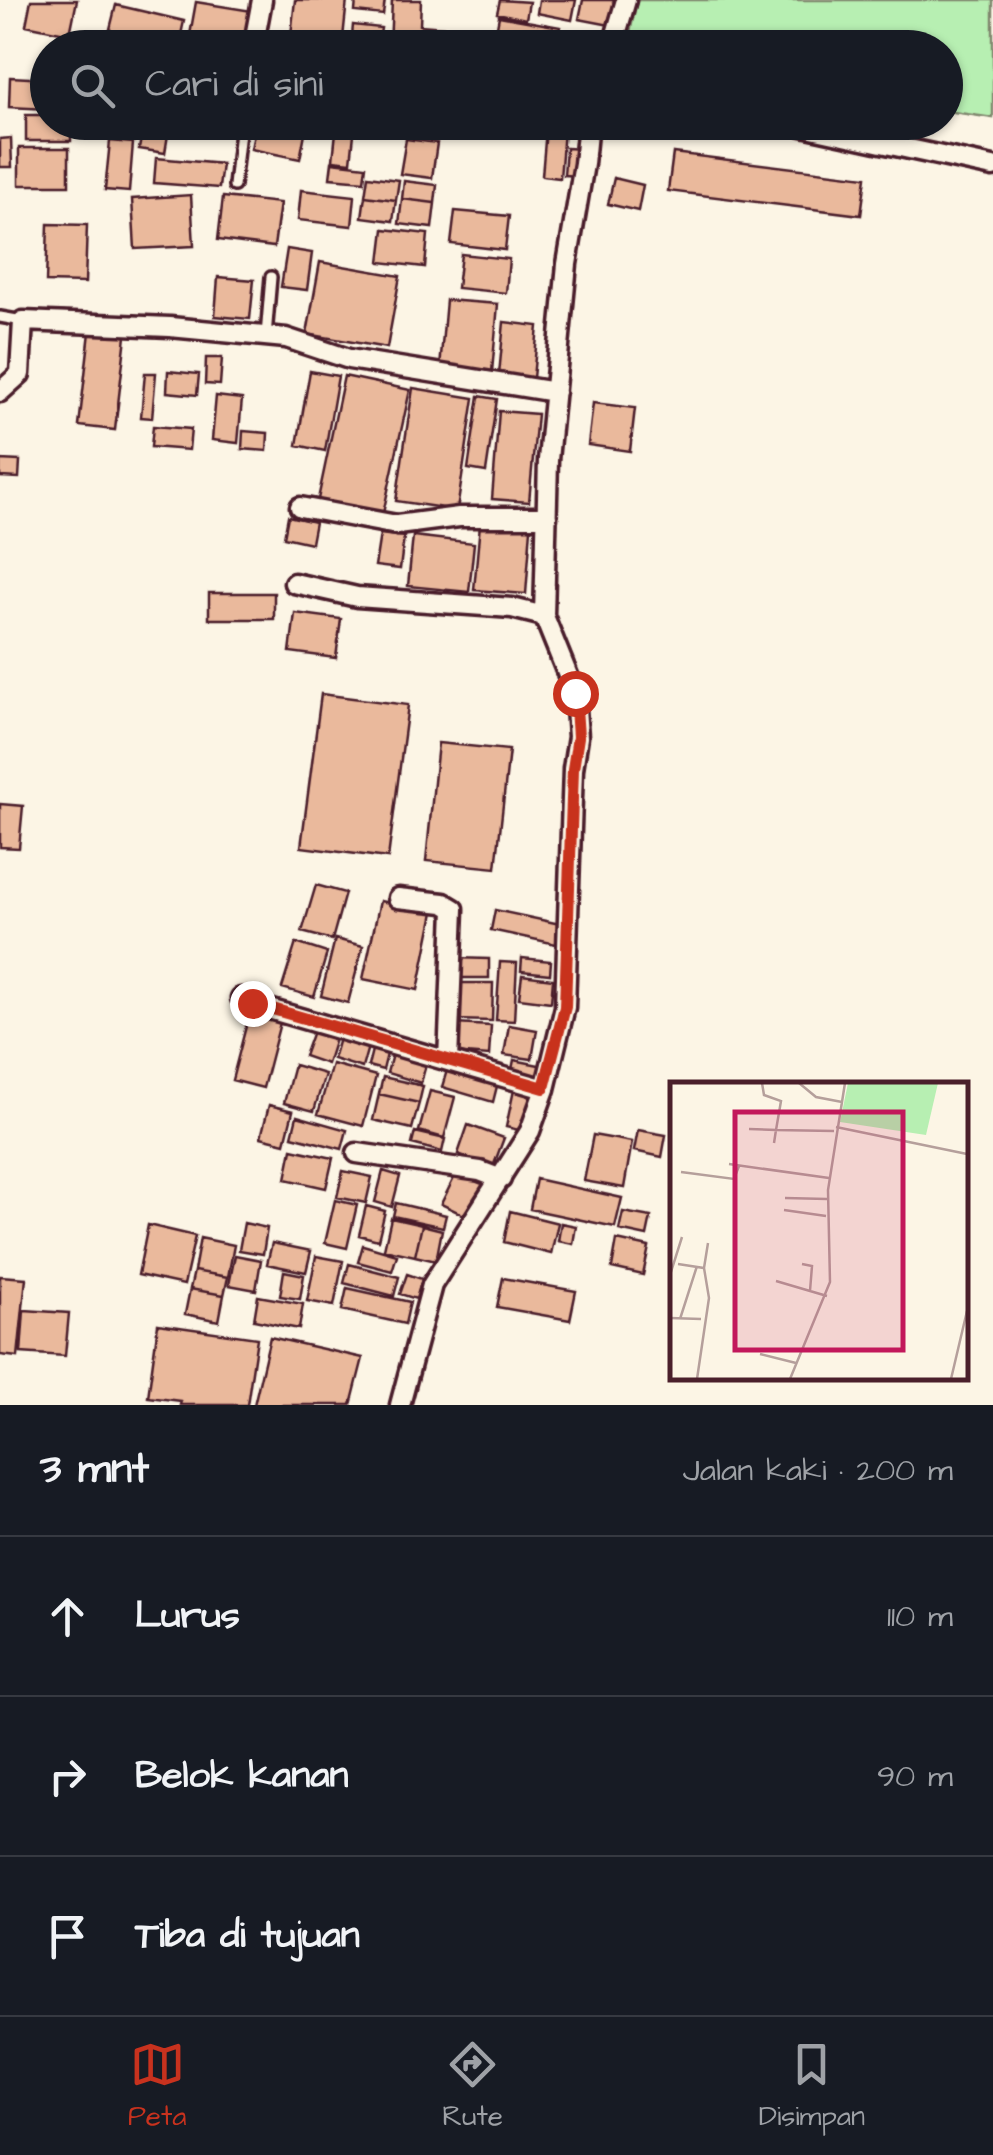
<!DOCTYPE html>
<html lang="id">
<head>
<meta charset="utf-8">
<style>
  :root { --surface:#171b24; --page:#242831; --text:#f1f3f6; --muted:#9ea1a6; --line:#363941; --accent:#c8321e }
  body { margin:0; font-family:"Architects Daughter",sans-serif; background:var(--page); color:var(--text) }
  .stop { position:absolute; width:30px; height:30px; margin:-22px; border:8px solid #c8321e; border-radius:50%; background:#fff }
  .stop.end { background:#c8321e; border-color:#fff; box-shadow:0 2px 10px #0008 }
  .list { margin:0; padding:0; list-style:none }
  h2 { display:flex; justify-content:space-between; align-items:center; height:130px; margin:0; padding:0 40px; font-size:42px }
  h2 small { font-size:32px; font-weight:400; color:var(--muted) }
  .list li { display:grid; grid-template-columns:65px 1fr auto; gap:30px; align-items:center; box-sizing:border-box; height:160px; padding:0 40px; border-top:2px solid var(--line) }
  .list b { display:block; font-size:38px; white-space:nowrap }
  .list em { font-size:32px; font-style:normal; color:var(--muted) }
  .icon { flex:none; width:55px; height:55px; fill:none; stroke:currentColor; stroke-width:2; stroke-linecap:round; stroke-linejoin:round }
  .map { position:relative; flex:none; width:993px; height:1405px; overflow:hidden }
  .search { position:absolute; background:var(--surface); box-shadow:0 2px 8px #0004; left:30px; right:30px; top:30px; height:110px; display:flex; align-items:center; gap:25px; box-sizing:border-box; padding:0 35px; border-radius:55px; color:var(--muted); font-size:38px }
  .sheet { height:610px; background:var(--surface) }
  nav { display:flex; justify-content:space-around; align-items:center; box-sizing:border-box; height:140px; border-top:2px solid var(--line); background:var(--surface); font-size:28px; color:var(--muted) }
  nav a { display:grid; justify-items:center; gap:5px }
  nav .on { color:var(--accent) }
  .map>svg:first-child { display:block }
</style>
</head>
<body>
<div class="map">
<svg width="993" height="1405" viewBox="0 0 993 1405">
  <rect width="100%" height="100%" fill="#fcf5e5"/>
  <filter id="ink" filterUnits="userSpaceOnUse"><feTurbulence type="fractalNoise" baseFrequency=".01" numOctaves="2"/><feDisplacementMap in="SourceGraphic" scale="20" xChannelSelector="R" yChannelSelector="G"/><feConvolveMatrix kernelMatrix="1 2 1 2 8 2 1 2 1" color-interpolation-filters="sRGB"/></filter>
  <g filter="url(#ink)">
    <path fill="#b7efb2" stroke="#80876e" stroke-width="2.5" d="M637,0H993V118L946,111V48L627,47Z"/>
    <path fill="#eab99c" stroke="#4a1f2b" stroke-width="2.5" d="M31,0H77L70,34L26,25Z
      M295,0H347L342,48L290,44Z
      M356,0H385L383,15L355,12Z
      M392,0H421L420,25L443,27L442,48H390Z
      M500,0L529,2L526,19L497,13Z
      M539,0H576L572,20L537,13Z
      M583,0H614L610,25L579,19Z
      M196,2L258,12L253,46L190,35Z
      M116,5L184,21L178,48H135L107,41Z
      M499,16L560,27L556,48H493Z
      M353,25L381,28L378,48H351Z
      M454,27L481,30L479,48H451Z
      M10,77L48,79V109L9,107Z
      M26,115H48V122H71V141H26Z
      M144,122H170L165,153L139,149Z
      M256,123L305,133L300,159L251,149Z
      M546,129L564,130L560,178L542,176Z
      M336,132L354,134L351,162L333,160Z
      M11,138L12,167H0V139Z
      M406,139L437,143L432,178L400,174Z
      M110,141L133,143L129,192L105,190Z
      M19,148H69V185H19Z
      M566,148L582,149L579,176L564,175Z
      M673,153L866,177L861,215L668,191Z
      M156,158L222,164L219,188L154,183Z
      M332,162L366,166L364,181L330,178Z
      M368,176L399,180L396,200L365,196Z
      M614,178L643,185L638,211L608,204Z
      M404,181L437,185L435,203L402,199Z
      M301,190L355,196L352,226L298,220Z
      M191,195L194,246L135,249L132,199Z
      M365,196L396,200L393,221L362,217Z
      M223,197L280,203L274,247L218,240Z
      M402,199L435,203L432,228L399,224Z
      M455,211L509,216L505,250L451,244Z
      M48,224L87,225L85,283L46,282Z
      M384,229L428,234L425,267L380,262Z
      M287,249L312,253L307,290L281,287Z
      M461,254L509,259L506,293L457,288Z
      M320,262L400,276L387,348L307,334Z
      M218,277L254,280L250,319L215,316Z
      M446,300L498,304L492,372L440,368Z
      M504,322L538,326L533,378L499,375Z
      M90,332L126,336L115,430L79,426Z
      M206,358H222L220,385L205,384Z
      M168,371L199,374L197,395L167,392Z
      M310,371L338,376L325,451L297,445Z
      M145,373H156L152,418L141,417Z
      M344,376L410,390L382,518L317,504Z
      M413,388L474,398L457,510L396,501Z
      M216,396L242,399L238,443L212,440Z
      M479,396L497,399L486,472L468,469Z
      M593,403L635,408L630,451L588,445Z
      M499,411L537,414L529,502L492,499Z
      M153,426L191,429L189,450L151,447Z
      M243,431L268,433L267,451L242,449Z
      M0,460L20,461L19,478L0,477Z
      M288,516L315,522L311,543L284,537Z
      M480,524L531,528L526,594L474,590Z
      M380,534L404,537L400,569L375,566Z
      M413,536L474,543L469,592L408,586Z
      M209,593H274V619H209Z
      M295,613L341,619L336,658L290,652Z
      M321,694L408,705L388,858L301,847Z
      M438,743L509,750L496,868L426,861Z
      M0,804L23,806L19,848L0,847Z
      M316,885L345,893L332,940L302,932Z
      M380,901L434,912L418,990L363,979Z
      M495,910L560,924L556,944L491,930Z
      M335,939L363,946L348,1003L321,996Z
      M296,943L327,953L314,997L282,988Z
      M454,958L489,959V978H454Z
      M522,958L551,961L550,974L521,971Z
      M500,962L517,963L514,1021L496,1020Z
      M522,975L553,979L551,1002L519,998Z
      M455,983H493L492,1021L454,1020Z
      M250,1011L281,1019L263,1088L232,1080Z
      M455,1024L491,1026L489,1056L453,1053Z
      M509,1025L537,1030L532,1059L504,1055Z
      M313,1031L335,1039L327,1064L304,1056Z
      M340,1035L369,1043L362,1068L333,1059Z
      M374,1042L389,1046L383,1070L368,1066Z
      M394,1047L428,1057L421,1083L387,1073Z
      M514,1060L544,1066L541,1080L511,1074Z
      M332,1064L376,1076L363,1126L318,1114Z
      M294,1065L325,1074L314,1111L284,1103Z
      M448,1067L498,1082L493,1102L442,1087Z
      M383,1077L423,1086L419,1103L379,1094Z
      M514,1090L531,1094L523,1131L506,1127Z
      M430,1091L455,1097L444,1138L419,1131Z
      M379,1094L419,1103L412,1129L373,1120Z
      M269,1105L293,1111L285,1143L261,1137Z
      M297,1116L347,1130L342,1149L292,1136Z
      M468,1125L504,1138L493,1167L458,1154Z
      M638,1130L666,1135L662,1157L634,1151Z
      M415,1132L445,1139L442,1152L412,1144Z
      M593,1135L632,1142L624,1188L584,1181Z
      M292,1149L333,1158L326,1188L286,1179Z
      M458,1170L485,1183L468,1217L441,1204Z
      M343,1171L372,1177L366,1203L337,1197Z
      M383,1171L400,1176L392,1207L375,1202Z
      M536,1179L622,1198L615,1227L530,1209Z
      M335,1200L357,1205L347,1248L325,1243Z
      M396,1203L446,1215L443,1227L393,1216Z
      M366,1206L385,1211L378,1240L359,1235Z
      M510,1211L558,1223L551,1254L504,1242Z
      M623,1212L651,1217L647,1236L619,1230Z
      M391,1218L422,1225L415,1256L384,1249Z
      M244,1223L267,1228L263,1254L239,1250Z
      M561,1223L576,1226L573,1244L558,1241Z
      M148,1225L195,1236L184,1285L138,1275Z
      M422,1225L442,1230L436,1261L415,1256Z
      M200,1238L234,1245L228,1277L194,1271Z
      M617,1240L649,1247L643,1275L612,1268Z
      M272,1243L311,1251L306,1272L267,1264Z
      M363,1245L397,1255L392,1271L358,1262Z
      M235,1255L261,1260L256,1290L229,1285Z
      M316,1256L343,1261L334,1306L307,1301Z
      M349,1264L399,1277L394,1296L344,1283Z
      M194,1271L228,1277L224,1295L190,1289Z
      M284,1271L304,1275L300,1299L280,1296Z
      M407,1274L422,1279L416,1299L400,1294Z
      M0,1276L26,1278L18,1357L0,1355Z
      M503,1278L576,1291L570,1320L497,1307Z
      M347,1288L410,1302L405,1324L342,1310Z
      M190,1289L224,1295L219,1321L185,1314Z
      M258,1296L303,1304L299,1329L254,1320Z
      M24,1310L69,1313L65,1356L21,1353Z
      M158,1324L257,1338L247,1405H180L181,1401L148,1397Z
      M270,1337L363,1358L351,1405H254Z"/>
    <g fill="none" stroke-linecap="round" stroke-linejoin="round">
      <defs>
        <path id="service" d="M234,186L241,122
          M0,317L23,321
          M266,336L271,277"/>
        <path id="minor" d="M253,48L262,0
          M612,48L626,0
          M784,122L993,167
          M0,392L20,374L23,321L170,327L286,338L349,359L555,392
          M300,507L397,525L459,517H547
          M294,583L357,597L512,608L544,616
          M398,898L444,903L454,909L448,1061
          M241,998L269,1009L545,1089
          M357,1153L480,1171L501,1179
          M400,1405L432,1285L530,1131L545,1089L565,1007L573,769L578,737L575,693L544,616L548,460L567,264L584,164L588,122"/>
      </defs>
      <use href="#service" stroke="#4a1f2b" stroke-width="16"/>
      <use href="#minor" stroke="#4a1f2b" stroke-width="25"/>
      <use href="#service" stroke="#fcf5e5" stroke-width="9"/>
      <use href="#minor" stroke="#fcf5e5" stroke-width="18"/>
    </g>
  </g>
  <g fill="none" stroke-linecap="round" stroke-linejoin="round" filter="url(#ink)">
    <path stroke="#c8321e" stroke-width="12" d="M252,1003L544,1088L565,1007L573,769L578,737L575,693"/>
  </g>
  <g transform="translate(670 1082)">
    <rect width="298" height="298" fill="#fcf5e5"/>
    <path d="M178,1H268L256,53L170,40Z" fill="#b7efb2"/>
    <path fill="none" stroke="#b59f9b" stroke-width="2.5" d="M92,1L94,13L111,19L106,48L164,49M129,1L146,15L172,20M166,45L297,72M79,47L106,48L104,61M59,82L159,96M11,90L64,97L69,84M115,116L157,117M114,128L156,134M8,182L34,186L38,161M132,182L142,184L140,209M0,193L12,155M106,199L157,214M0,236L31,237M10,237L27,184M90,272L126,281M27,297L39,216L34,186M120,297L160,200L158,108L175,1M281,297L297,229"/>
    <path fill="#c2185b" fill-opacity="0.15" stroke="#c2185b" stroke-width="5" d="M65,30H233V268H65Z"/>
    <rect width="298" height="298" fill="none" stroke="#4a1f2b" stroke-width="5"/>
  </g>
</svg>
<div class="stop" style="left:575px;top:693px"></div>
<div class="stop end" style="left:252px;top:1003px"></div>
<div class="search"><svg class="icon" aria-label="search" viewBox="0 0 24 24"><circle cx="10" cy="10" r="6"/><path d="M15 15l6 6"/></svg>Cari di sini</div>
</div>
<section class="sheet">
<h2>3 mnt<small>Jalan kaki · 200 m</small></h2>
<ul class="list">
<li><svg class="icon" aria-label="ahead" viewBox="0 0 24 24"><path d="M12 20V5M6 11l6-6 6 6"/></svg><div><b>Lurus</b></div><em>110 m</em></li>
<li><svg class="icon" aria-label="right" viewBox="0 0 24 24"><path d="M7 20v-9h11M14 6l5 5-5 5"/></svg><div><b>Belok kanan</b></div><em>90 m</em></li>
<li><svg class="icon" aria-label="arrive" viewBox="0 0 24 24"><path d="M6 21V4h12l-3 4 3 4H6"/></svg><div><b>Tiba di tujuan</b></div></li>
</ul>
</section>
<nav>
<a class="on"><svg class="icon" aria-label="map" viewBox="0 0 24 24"><path d="M3 6l6-2 6 2 6-2v14l-6 2-6-2-6 2zM9 4v14M15 6v14"/></svg>Peta</a>
<a><svg class="icon" aria-label="directions" viewBox="0 0 24 24"><path d="M12 3l9 9-9 9-9-9zM9 14v-3h6M13 9l2 2-2 2"/></svg>Rute</a>
<a><svg class="icon" aria-label="saved" viewBox="0 0 24 24"><path d="M7 4h10v16l-5-4-5 4z"/></svg>Disimpan</a>
</nav>
</body>
</html>
